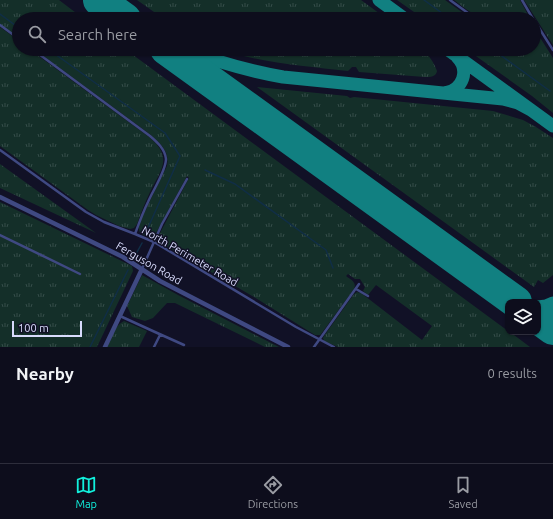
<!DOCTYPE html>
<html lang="en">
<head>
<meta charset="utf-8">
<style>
  :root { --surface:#0d0d1c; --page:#1b1b29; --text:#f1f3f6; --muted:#9a9ca3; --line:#2d2d3b; --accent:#11f0dc }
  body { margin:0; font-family:Ubuntu,sans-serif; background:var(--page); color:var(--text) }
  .controls { position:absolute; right:12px; bottom:12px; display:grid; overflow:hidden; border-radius:8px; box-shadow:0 1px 3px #0004 }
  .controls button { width:36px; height:36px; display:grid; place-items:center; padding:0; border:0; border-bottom:1px solid var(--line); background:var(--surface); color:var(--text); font:20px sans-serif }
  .scale { position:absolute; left:12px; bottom:10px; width:70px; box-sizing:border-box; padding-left:4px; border:2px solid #d8dbfc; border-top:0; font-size:11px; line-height:14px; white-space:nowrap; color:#d8dbfc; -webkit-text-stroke:3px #111126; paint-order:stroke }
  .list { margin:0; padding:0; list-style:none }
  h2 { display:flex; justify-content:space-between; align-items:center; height:52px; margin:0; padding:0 16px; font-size:17px }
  h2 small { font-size:13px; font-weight:400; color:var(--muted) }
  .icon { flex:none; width:22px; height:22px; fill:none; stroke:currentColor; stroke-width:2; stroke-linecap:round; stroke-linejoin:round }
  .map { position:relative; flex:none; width:553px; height:347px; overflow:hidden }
  .search { position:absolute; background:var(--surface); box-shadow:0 1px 3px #0004; left:12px; right:12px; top:12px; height:44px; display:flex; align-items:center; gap:10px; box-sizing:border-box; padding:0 14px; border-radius:22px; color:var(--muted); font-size:15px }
  .sheet { height:116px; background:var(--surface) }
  nav { display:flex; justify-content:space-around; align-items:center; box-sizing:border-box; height:56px; border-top:1px solid var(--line); background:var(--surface); font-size:11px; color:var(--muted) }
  nav a { display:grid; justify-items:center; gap:2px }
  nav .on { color:var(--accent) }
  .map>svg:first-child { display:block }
</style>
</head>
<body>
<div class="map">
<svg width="553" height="347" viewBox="0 0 553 347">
  <defs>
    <pattern id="grass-tufts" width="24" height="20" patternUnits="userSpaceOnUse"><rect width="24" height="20" fill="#142f29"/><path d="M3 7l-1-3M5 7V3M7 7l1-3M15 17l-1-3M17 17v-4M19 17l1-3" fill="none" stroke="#354d49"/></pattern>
  </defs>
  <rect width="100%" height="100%" fill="#111126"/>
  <path fill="url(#grass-tufts)" d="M0,0H59L84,19H19V38L0,24Z
    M137,0H361L387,19H164Z
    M397,0H445L466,15L473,19H424Z
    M454,0H520L528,15V19C514,19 488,20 475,14C467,11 461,5 454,0Z
    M524,0H553V45Z
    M0,27L19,41V49H29L149,137C173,157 162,168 150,192C145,202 141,213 137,224L134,228L130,229L119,226L96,215L88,210L0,146Z
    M534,31L539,36L553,58V113L532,96L466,49H534Z
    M34,49H125L508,331V332H510L530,347H338L324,341L323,338L324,336L354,294L357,292L361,293L422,340L432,326L376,285L368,295L363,291L365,287L360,279H355L348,274L346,276C351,280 357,282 354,289L321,334L320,335H315L254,297L161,243L158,239L159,235L189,178L187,176L156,233C150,239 143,237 139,231V225L143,215L167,166C170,152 161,144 151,135Z
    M220,49H422C429,55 434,63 437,71C436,77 430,77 425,77L359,72L356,67H352L348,71C305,66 261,63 220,49Z
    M257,87L347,96L350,98L354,97L493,111L523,120L536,127L553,138V275L543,283L538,280L534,287Z
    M0,164L96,233L0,188Z
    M0,202L132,266L133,271L97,347H0Z
    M142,275L178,295L279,347H265L175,303H167L153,318L145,321L132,317L127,306Z
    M124,321L147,331L139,347H107C111,338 115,325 124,321Z"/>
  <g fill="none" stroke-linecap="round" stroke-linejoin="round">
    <path stroke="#102e46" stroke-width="1.5" d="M424,0L450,19
      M0,14L19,28
      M48,49L165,133L180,156L147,230
      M492,49L550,91
      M205,170L235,184L326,250L333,268
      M136,254L142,243
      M90,347L128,270"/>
    <path stroke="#118081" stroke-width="13" d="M379,0L405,19
      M112,10L127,19
      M184,49C217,62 249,71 283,77L503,99L518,103L531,110
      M447,49L553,126
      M445,93C463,90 470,70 457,57
      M506,295L518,302
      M538,307L546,306L553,303"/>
    <path stroke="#118081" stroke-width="32" d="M99,0L125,19
      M166,49L516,302
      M538,318L553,329"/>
    <path stroke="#3f4982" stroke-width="2.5" d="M450,0L472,16L483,19
      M522,0L533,19
      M534,20L553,50
      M0,25L19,39
      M534,27L539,30
      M32,49L150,136C157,142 165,149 166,159C166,171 153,190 148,202C143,212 139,223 135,234
      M0,150L86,212L104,222L135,234L154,242L296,327L334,347
      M0,235L80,274
      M142,269L162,224L187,179
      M356,289L368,296
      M120,316L155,332L184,345
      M154,347L160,335
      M314,347L359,284"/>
    <path stroke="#3f4982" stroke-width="4.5" d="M0,197L123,257L160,281L288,347
      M105,347L142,269"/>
  </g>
  <g text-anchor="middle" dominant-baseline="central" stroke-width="3" stroke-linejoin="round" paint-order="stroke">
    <g font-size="11" fill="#d8dbfc" stroke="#111126">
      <text transform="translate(190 256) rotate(30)">North Perimeter Road</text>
      <text transform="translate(149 263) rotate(30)">Ferguson Road</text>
    </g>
  </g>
</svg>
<div class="controls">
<button><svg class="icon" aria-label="layers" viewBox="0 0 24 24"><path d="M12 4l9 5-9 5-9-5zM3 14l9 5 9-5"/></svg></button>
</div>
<div class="scale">100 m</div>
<div class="search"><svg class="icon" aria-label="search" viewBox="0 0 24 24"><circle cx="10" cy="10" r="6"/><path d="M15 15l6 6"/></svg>Search here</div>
</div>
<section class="sheet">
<h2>Nearby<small>0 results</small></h2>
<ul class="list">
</ul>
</section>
<nav>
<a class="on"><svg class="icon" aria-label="map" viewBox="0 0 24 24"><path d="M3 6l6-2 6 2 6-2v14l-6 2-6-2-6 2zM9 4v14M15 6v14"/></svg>Map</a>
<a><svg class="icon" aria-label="directions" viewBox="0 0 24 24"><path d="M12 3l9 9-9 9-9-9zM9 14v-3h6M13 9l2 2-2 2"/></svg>Directions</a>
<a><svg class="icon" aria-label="saved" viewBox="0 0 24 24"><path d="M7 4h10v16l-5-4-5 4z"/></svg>Saved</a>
</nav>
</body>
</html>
